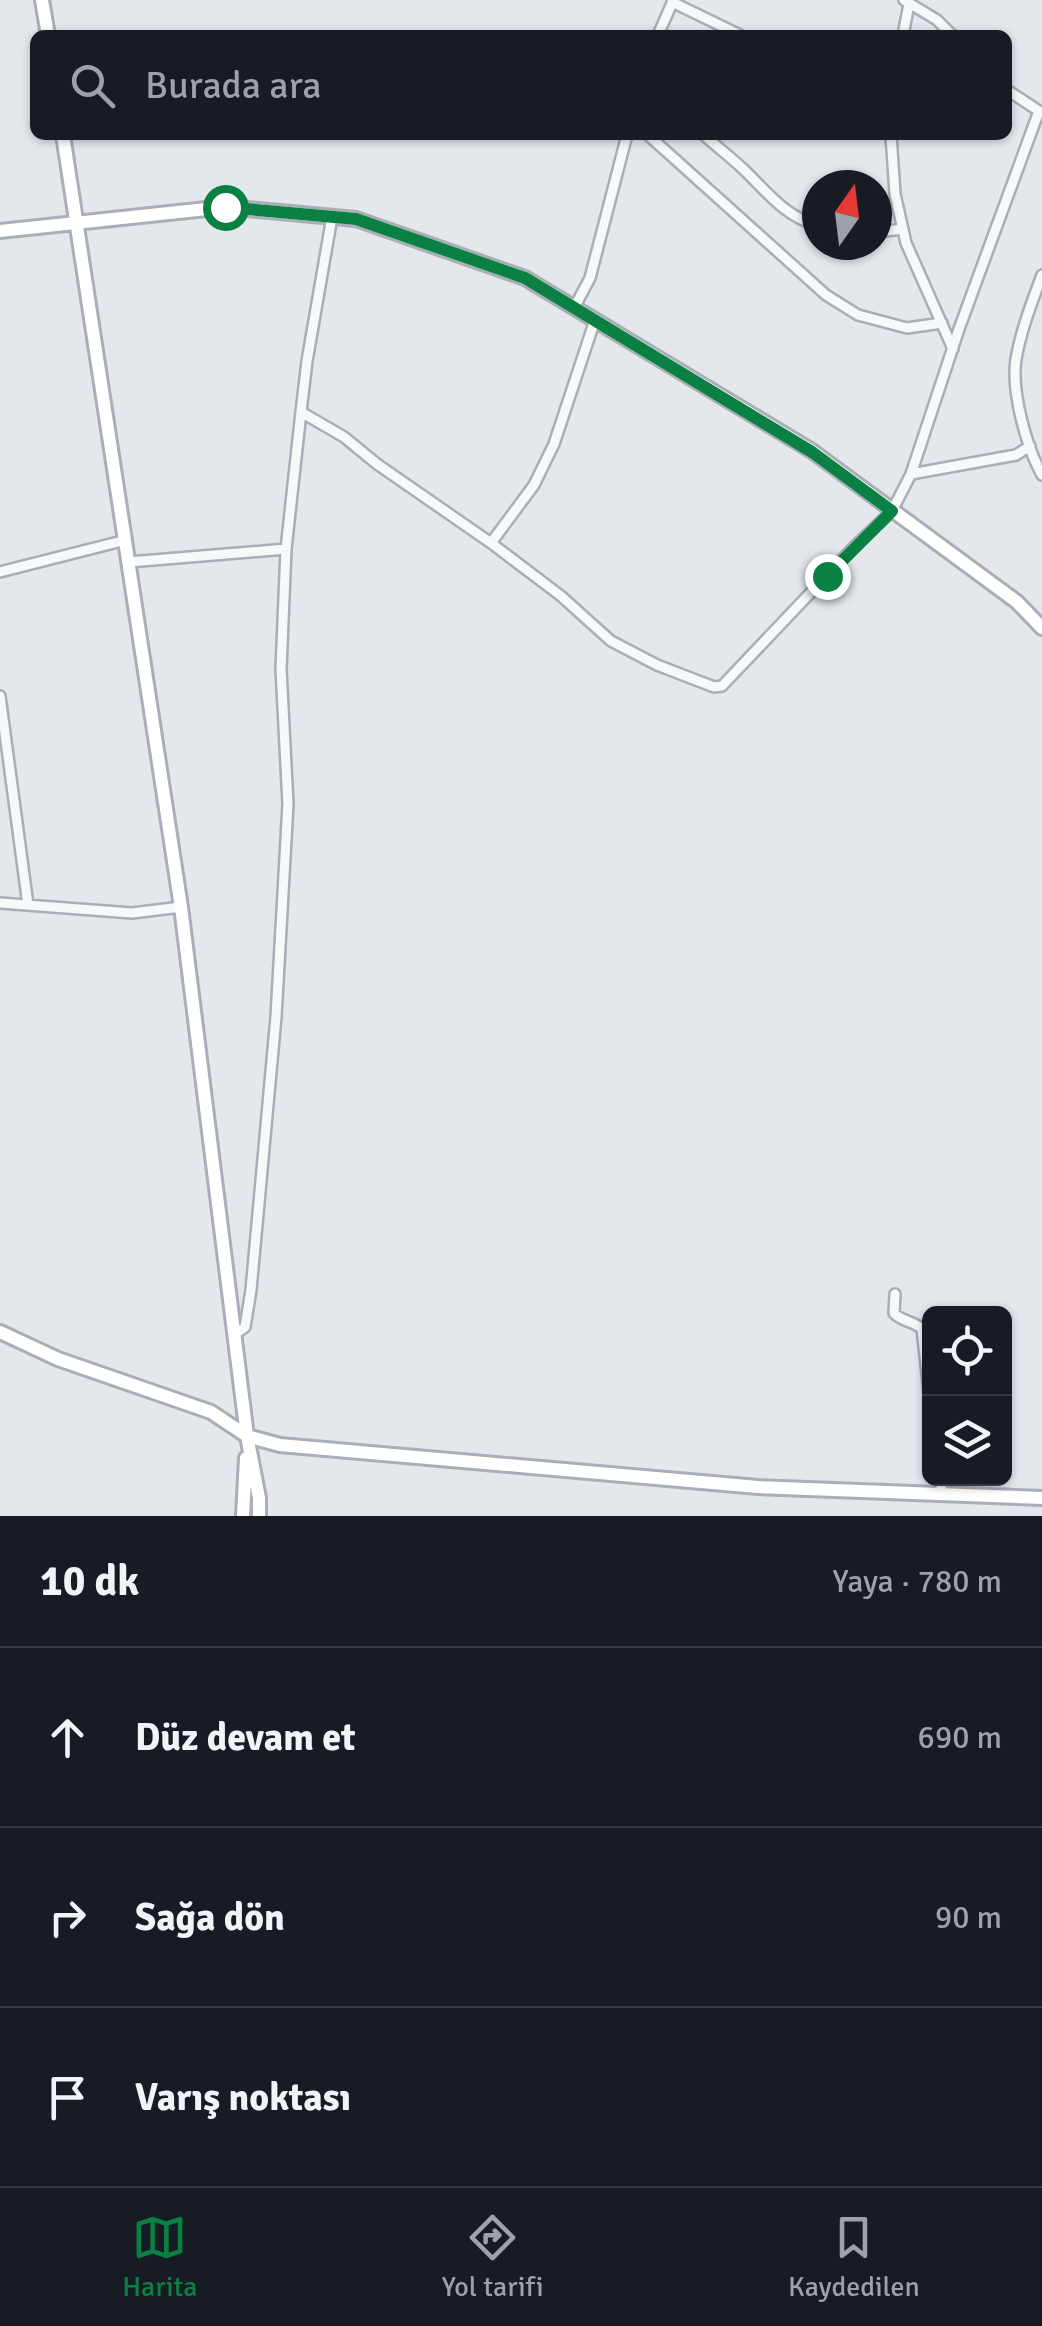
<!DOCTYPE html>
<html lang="tr">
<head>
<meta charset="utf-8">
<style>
  :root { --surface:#171b24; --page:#20242c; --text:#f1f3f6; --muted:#9ea1a6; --line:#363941; --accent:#0b8043 }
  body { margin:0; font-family:Signika,sans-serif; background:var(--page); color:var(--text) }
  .controls { position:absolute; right:30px; bottom:30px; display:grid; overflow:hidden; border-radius:15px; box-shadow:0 2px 8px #0004 }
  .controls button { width:90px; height:90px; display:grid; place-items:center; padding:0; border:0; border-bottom:2px solid var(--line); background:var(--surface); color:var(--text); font:50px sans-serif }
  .compass { position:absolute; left:802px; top:170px; width:90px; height:90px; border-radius:50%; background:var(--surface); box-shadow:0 2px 8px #0004; rotate:14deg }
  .stop { position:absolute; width:30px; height:30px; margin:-22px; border:8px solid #0b8043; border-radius:50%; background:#fff }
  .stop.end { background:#0b8043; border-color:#fff; box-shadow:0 2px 10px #0008 }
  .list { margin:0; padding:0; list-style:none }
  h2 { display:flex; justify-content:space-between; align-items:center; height:130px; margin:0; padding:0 40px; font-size:42px }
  h2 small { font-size:32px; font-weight:400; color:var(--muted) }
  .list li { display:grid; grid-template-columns:65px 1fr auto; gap:30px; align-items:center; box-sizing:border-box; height:180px; padding:0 40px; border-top:2px solid var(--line) }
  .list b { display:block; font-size:38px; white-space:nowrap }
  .list em { font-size:32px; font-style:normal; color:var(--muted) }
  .icon { flex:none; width:55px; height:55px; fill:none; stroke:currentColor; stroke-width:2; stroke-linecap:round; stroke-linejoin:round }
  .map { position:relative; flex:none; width:1042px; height:1516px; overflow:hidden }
  .search { position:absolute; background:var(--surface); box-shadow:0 2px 8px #0004; left:30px; right:30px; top:30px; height:110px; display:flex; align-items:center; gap:25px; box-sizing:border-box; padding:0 35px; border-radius:15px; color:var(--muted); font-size:38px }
  .sheet { height:670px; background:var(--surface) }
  nav { display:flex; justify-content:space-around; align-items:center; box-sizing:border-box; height:140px; border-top:2px solid var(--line); background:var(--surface); font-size:28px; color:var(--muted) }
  nav a { display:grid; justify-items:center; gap:5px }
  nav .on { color:var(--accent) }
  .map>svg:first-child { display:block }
</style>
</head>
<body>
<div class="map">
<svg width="1042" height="1516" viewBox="0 0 1042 1516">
  <rect width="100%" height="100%" fill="#e4e7ec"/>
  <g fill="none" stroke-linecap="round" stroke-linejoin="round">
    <defs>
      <path id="street" d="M904,0L937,20L952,35
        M672,2L740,35
        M658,35L673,1
        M903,35L909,4
        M648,135L826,295L858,315L907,328L942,323
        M704,135C716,146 729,156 741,167C765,189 784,217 817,225
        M891,135L895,194L906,243L953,349
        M877,232L903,229
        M1042,275C1032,302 1021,330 1016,359C1011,391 1026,446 1042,475
        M574,308L590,278L627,135
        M301,412L307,361L332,217
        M911,474L1016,455L1030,446
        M491,543L534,485L554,444L595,320
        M129,562L286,549
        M0,572L126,540
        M0,696L28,905
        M0,903L132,913L181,907
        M895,1294L894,1313C902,1322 914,1321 922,1329L930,1401
        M235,1334L245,1327L251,1290L276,1017L288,804L281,669L286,549L301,412L344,437L377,464L491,543L561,596L611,641L657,665L714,687L722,686L853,548L892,511L911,474L959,329L1039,111L1007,90
        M940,1478L942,1494"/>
      <path id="secondary" d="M42,0L48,35
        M63,135L181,907L247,1436L259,1498V1516
        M0,231L225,207L356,219L525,278L812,451L1017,602L1042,628
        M0,1332L58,1359L211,1412L247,1436L280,1445L758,1487L1042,1498
        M243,1516L246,1458"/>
    </defs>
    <use href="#street" stroke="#a9aeb7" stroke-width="14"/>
    <use href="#secondary" stroke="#a9aeb7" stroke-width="18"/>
    <use href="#street" stroke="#f7f8fa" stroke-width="9"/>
    <use href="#secondary" stroke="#fff" stroke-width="12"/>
  </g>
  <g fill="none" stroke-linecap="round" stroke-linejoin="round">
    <path stroke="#0b8043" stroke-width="12" d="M225,207L356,219L525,278L812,452L892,511L827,576"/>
  </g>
</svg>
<div class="controls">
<button><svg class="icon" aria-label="locate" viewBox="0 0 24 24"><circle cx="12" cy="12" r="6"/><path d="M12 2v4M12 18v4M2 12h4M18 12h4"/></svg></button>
<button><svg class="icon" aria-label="layers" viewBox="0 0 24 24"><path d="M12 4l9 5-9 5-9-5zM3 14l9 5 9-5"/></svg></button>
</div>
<svg class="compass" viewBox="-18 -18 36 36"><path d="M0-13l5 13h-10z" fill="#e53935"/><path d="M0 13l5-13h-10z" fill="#9ea1a6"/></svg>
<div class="stop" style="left:225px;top:207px"></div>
<div class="stop end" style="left:827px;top:576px"></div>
<div class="search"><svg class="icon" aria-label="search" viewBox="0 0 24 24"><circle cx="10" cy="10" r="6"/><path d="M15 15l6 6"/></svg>Burada ara</div>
</div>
<section class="sheet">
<h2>10 dk<small>Yaya · 780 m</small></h2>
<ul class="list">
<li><svg class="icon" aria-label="ahead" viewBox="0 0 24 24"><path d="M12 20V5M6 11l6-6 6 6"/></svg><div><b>Düz devam et</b></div><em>690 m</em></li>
<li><svg class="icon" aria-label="right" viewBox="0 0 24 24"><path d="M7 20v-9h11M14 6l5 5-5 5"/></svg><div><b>Sağa dön</b></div><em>90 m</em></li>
<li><svg class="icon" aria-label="arrive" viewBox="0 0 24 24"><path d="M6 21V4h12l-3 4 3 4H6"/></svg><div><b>Varış noktası</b></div></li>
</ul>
</section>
<nav>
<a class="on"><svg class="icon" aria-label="map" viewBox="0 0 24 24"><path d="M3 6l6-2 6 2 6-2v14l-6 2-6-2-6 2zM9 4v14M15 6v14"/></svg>Harita</a>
<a><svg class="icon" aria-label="directions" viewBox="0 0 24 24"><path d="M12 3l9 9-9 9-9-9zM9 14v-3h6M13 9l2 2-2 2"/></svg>Yol tarifi</a>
<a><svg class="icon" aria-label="saved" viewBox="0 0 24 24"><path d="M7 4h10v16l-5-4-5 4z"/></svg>Kaydedilen</a>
</nav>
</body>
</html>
